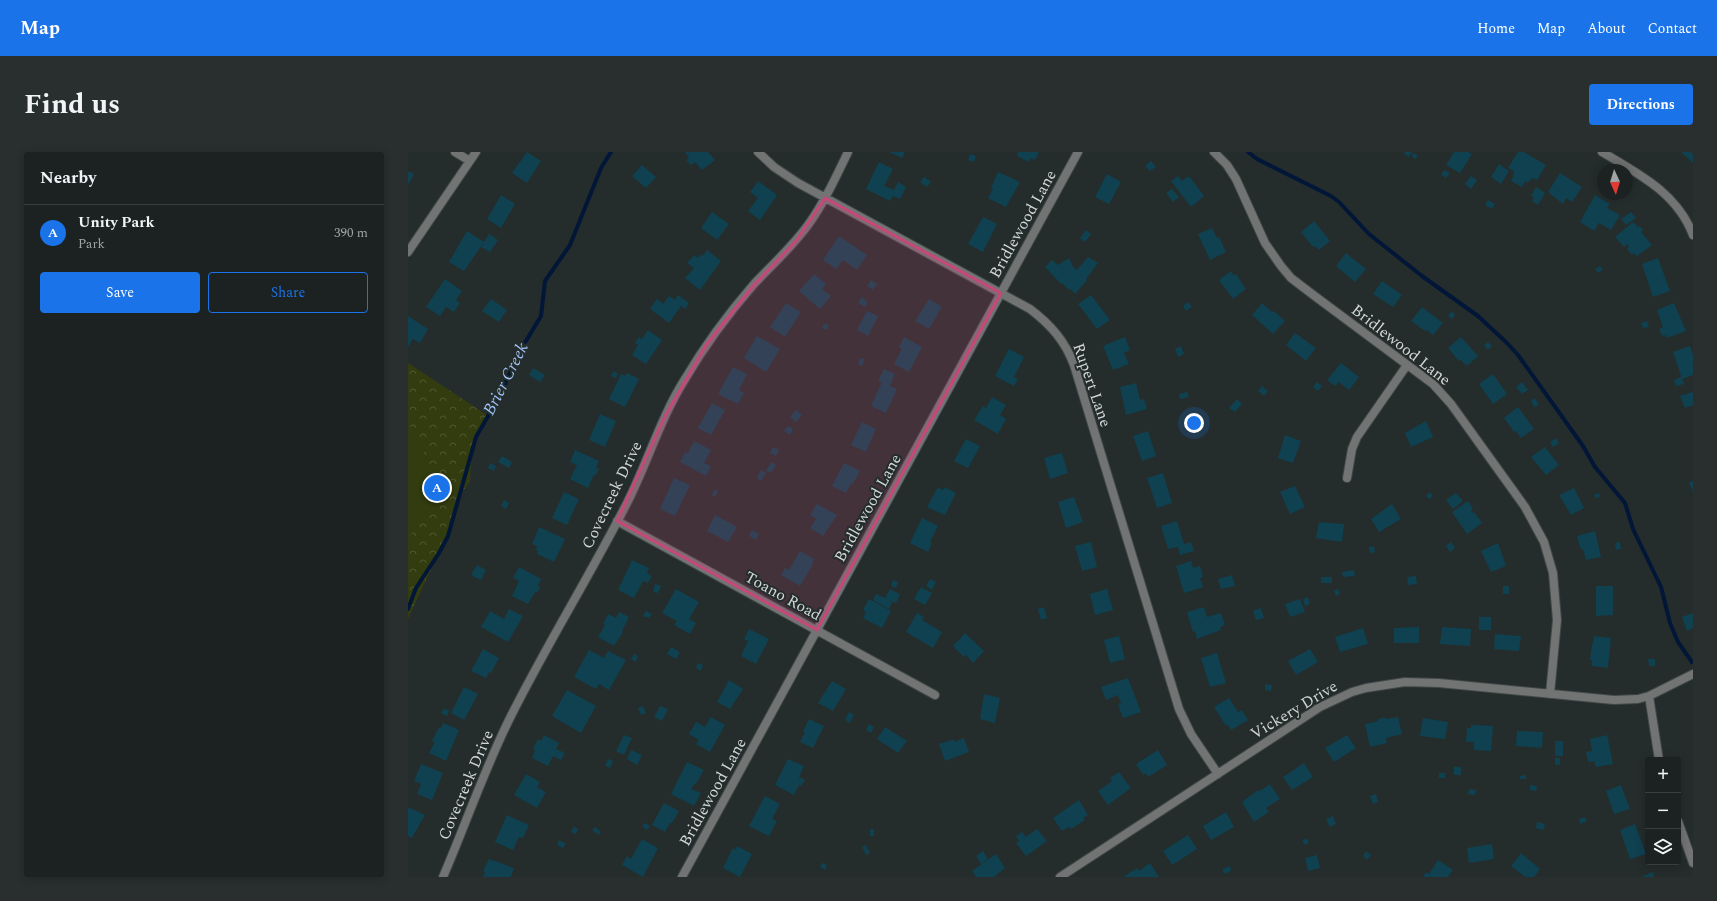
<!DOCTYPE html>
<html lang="en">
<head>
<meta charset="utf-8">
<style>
  :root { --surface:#1b2221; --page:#282f2e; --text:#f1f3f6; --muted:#a0a4a5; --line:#393f3f; --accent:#1a73e8 }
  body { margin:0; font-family:Spectral,serif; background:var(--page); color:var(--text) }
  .controls { position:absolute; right:12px; bottom:12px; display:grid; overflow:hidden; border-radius:4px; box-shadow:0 2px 10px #0003 }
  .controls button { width:36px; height:36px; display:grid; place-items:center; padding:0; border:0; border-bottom:1px solid var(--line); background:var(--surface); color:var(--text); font:20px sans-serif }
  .compass { position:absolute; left:1189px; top:12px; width:36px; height:36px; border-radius:50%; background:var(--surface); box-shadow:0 2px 10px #0003; rotate:176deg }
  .you { position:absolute; left:786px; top:271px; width:14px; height:14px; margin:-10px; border:3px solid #fff; border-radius:50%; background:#1a73e8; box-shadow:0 0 0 6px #1a73e833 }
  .badge { display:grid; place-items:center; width:26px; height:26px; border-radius:50%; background:var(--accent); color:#fff; font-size:13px; font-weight:700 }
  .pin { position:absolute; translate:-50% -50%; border:2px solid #fff; box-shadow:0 1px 4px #0006 }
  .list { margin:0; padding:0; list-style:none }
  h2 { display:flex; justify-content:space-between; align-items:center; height:52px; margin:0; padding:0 16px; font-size:17px }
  h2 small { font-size:13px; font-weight:400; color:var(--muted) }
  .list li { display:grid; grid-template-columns:26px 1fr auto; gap:12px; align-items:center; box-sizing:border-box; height:56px; padding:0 16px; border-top:1px solid var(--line) }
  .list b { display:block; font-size:15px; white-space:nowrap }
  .list p { margin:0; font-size:13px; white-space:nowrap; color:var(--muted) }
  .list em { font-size:13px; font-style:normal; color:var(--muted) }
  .actions { display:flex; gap:8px; padding:12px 16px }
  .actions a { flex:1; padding:9px 0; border:1px solid var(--accent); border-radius:4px; text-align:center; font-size:14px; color:var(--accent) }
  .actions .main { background:var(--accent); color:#fff }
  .icon { flex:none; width:22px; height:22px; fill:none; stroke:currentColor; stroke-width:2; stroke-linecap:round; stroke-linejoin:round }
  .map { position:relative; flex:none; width:1285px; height:725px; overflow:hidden; border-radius:4px }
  header { display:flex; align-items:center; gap:24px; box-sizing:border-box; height:56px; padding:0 20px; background:var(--accent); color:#fff }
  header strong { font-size:19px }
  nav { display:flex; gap:22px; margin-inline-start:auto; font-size:14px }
  .intro { display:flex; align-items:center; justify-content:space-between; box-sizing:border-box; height:96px; padding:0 24px }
  h1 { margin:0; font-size:28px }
  .button { padding:10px 18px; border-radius:4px; background:var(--accent); color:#fff; font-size:14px; font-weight:700 }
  main { display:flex; gap:24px; padding:0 24px }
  aside { flex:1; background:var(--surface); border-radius:4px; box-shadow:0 2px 10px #0003 }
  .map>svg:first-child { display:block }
</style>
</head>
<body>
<header>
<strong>Map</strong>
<nav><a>Home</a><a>Map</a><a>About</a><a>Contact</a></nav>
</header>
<div class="intro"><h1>Find us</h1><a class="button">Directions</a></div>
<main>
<aside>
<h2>Nearby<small></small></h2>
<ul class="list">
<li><span class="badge">A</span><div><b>Unity Park</b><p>Park</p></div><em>390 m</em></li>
</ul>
<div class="actions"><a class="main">Save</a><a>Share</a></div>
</aside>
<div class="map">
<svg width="1285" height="725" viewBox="0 0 1285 725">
  <defs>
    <pattern id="park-crowns" width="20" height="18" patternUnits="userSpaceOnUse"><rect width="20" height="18" fill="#323c0f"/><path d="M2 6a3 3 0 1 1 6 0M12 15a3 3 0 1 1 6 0" fill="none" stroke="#4f5731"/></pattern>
  </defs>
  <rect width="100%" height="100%" fill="#242d2c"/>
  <path fill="url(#park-crowns)" d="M0,211L79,263L68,281L64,295L62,329L53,342L39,383L0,467Z"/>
  <path fill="#323c0f" d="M0,274L7,277L15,295L22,342L17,359L1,386H0Z"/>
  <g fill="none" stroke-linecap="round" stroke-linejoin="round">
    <path stroke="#021638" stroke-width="4" d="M840,0L849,7L923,44L931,50L961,82L1014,124L1070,164L1099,191L1110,203L1175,294L1187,315L1217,351L1225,377L1253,435L1262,471L1270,490L1284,510
      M0,457L8,436L31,401L40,384L68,285L91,245L112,199L133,164L137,129L162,93L193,16L203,0"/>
  </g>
  <path fill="#0f4151" d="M119,0L133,9L119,31L104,21Z
    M277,0H300L307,8L294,18L287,10L283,13L278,8L281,6Z
    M481,0H497L494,6Z
    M610,0H631L627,8L622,6L621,10L609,4Z
    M997,0H1004L1001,5L996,2Z
    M1046,0H1060L1064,2L1052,21L1038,13Z
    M1110,0H1116L1138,13L1129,28L1124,26L1120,31L1117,29L1114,35L1103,29L1106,23L1105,22L1106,19L1100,16Z
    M1273,0H1285V11Z
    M1006,1L1010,4L1007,7L1003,4Z
    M562,2L568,4L566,10L560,8Z
    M743,9L748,15L742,19L737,14Z
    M471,10L485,17L476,34L486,38L490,30L498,35L492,47L485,44L482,49L458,37Z
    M1091,12L1101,19L1093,32L1083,25Z
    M234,13L248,25L238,36L224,24Z
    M1036,18L1042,21L1038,26L1033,23Z
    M0,19L6,22L0,33Z
    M590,20L612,30L598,55L580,46L585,37L583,36Z
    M1152,21L1174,35L1164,50L1158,46L1155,52L1140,40Z
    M699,22L713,30L701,52L687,45Z
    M770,24L774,29L781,24L796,44L783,55L763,29Z
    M1063,24L1069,28L1063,37L1057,32Z
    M516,25L523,30L519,35L512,30Z
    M350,29L369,43L352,68L340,59L350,46L342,40Z
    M1128,35L1137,41L1130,53L1124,49L1126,45L1123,44Z
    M764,37L771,45L765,50L758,41Z
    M93,43L107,52L93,76L79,67Z
    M1187,43L1202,52L1199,56L1212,63L1203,78L1191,71L1186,79L1172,70Z
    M1080,48L1087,52L1084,57L1077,53Z
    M304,60L321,72L309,88L293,76Z
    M1223,60L1228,66L1218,73L1213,67Z
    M575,65L589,72L575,100L560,92Z
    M906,69L922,89L911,98L907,94L905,95L893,80Z
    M1225,70L1230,75L1232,74L1235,78L1233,80L1244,93L1229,104L1226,101L1224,103L1219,97L1221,94L1219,92L1216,95L1207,85Z
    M804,76L809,86L811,85L818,100L802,108L790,82Z
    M678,78L683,82L677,90L672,86Z
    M59,79L76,90L56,119L41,110Z
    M81,82L90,88L82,100L73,95Z
    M431,84L459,103L449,118L435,108L428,117L415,108Z
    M299,98L313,109L292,138L277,126L286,116L279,111L286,103L290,106L293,102L295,104Z
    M938,101L958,117L947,130L928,114Z
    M680,105L690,111L678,127L679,128L667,142L663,137L661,138L654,131L653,132L637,115L644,108L650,113L661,106L665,115L669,118Z
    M1250,106L1262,139L1245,145L1234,112Z
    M1192,114L1195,118L1190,121L1187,117Z
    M823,119L826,124L828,122L838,137L825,147L811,128Z
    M406,122L418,132L414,137L423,144L412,157L391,139Z
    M37,127L54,139L48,148L52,151L46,160L38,155L32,164L18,155Z
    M463,128L469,132L465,138L459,134Z
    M974,129L994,143L985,155L965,142Z
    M270,143L281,151L277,157L273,154L261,171L242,157L249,147L255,152L261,144L267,148Z
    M683,143L702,168L689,177L670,152Z
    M454,145L460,150L457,155L450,151Z
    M83,147L99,158L91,170L74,159Z
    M521,147L534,155L521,177L507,169Z
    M780,150L784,155L778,159L775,154Z
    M378,151L393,160L377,185L362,175Z
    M854,151L864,160L866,159L877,169L865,182L844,163Z
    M1266,151L1278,179L1259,186L1258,183L1254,184L1251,177L1255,175L1249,158Z
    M1014,155L1035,171L1025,183L1018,178L1017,179L1003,169Z
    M459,159L470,164L460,184L449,178Z
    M1044,159L1047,163L1044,167L1040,164Z
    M0,164L20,177L12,191L5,187L0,195Z
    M1239,169L1241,175L1235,176L1233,171Z
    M416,172L421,173L419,178L414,176Z
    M240,178L254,188L238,212L224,203L230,193L227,191L231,185L234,187Z
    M887,181L908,196L898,209L878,193Z
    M349,184L372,197L358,220L336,206Z
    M496,185L514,195L501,220L486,212L494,197L491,195Z
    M717,185L722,198L716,201L721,212L705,218L695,194Z
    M1053,185L1070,204L1059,214L1053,208L1051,209L1040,196Z
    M1080,190L1084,194L1080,198L1076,193Z
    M773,194L776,202L770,205L767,197Z
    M1282,194L1285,203V223L1274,227L1276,232L1268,234L1266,228L1273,225L1274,227L1265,200Z
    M601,197L616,205L606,225L610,227L606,234L587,224Z
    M452,206L457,207L454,214L450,212Z
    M933,211L951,225L941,238L931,230L927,234L919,228Z
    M325,215L339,222L331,238L336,241L330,252L310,242Z
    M125,216L137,223L132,230L121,223Z
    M476,217L487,222L482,234L489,237L478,261L463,254L474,230L470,229Z
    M206,219L210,222L208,226L203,224Z
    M219,221L231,227L217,255L201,247L213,222L217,224Z
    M1085,222L1099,242L1085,252L1071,232Z
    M909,230L914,234L910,239L905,235Z
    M1114,230L1120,238L1114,242L1108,235Z
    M728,231L732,248L736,247L739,257L718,263L712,235Z
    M854,234L860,239L856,244L850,239Z
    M779,240L781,245L772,247L771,242Z
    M1285,240V253L1277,256L1272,244Z
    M584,245L598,253L592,263L598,267L590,282L566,268L575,254L578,256Z
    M1127,246L1131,253L1126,255L1123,249Z
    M829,247L834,252L827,260L821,256Z
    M304,251L317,258L303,283L290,276Z
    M1110,255L1126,277L1113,286L1108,279L1106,280L1096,266Z
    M388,258L394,263L388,270L382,265Z
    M192,262L208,269L197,295L181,288Z
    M1018,269L1025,285L1003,295L997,281Z
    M454,270L468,277L458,300L443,293Z
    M380,274L385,277L382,283L376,279Z
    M740,279L748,304L734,309L725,284Z
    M877,283L893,289L885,311L870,306Z
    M1148,286L1151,291L1145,295L1142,290Z
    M558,287L572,294L560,316L546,309Z
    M286,289L303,298L296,311L303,314L298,324L272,310L277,300L280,301Z
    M365,295L371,298L368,304L362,301Z
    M1137,295L1151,313L1138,323L1123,305Z
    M167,298L191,309L188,316L191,317L188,323H186L180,336L162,327L169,313L162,310Z
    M654,301L660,321L642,327L636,306Z
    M94,304L104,310L101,316L90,310Z
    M364,310L368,313L363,321L358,318Z
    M82,311L88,314L86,319L80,316Z
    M436,311L452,319L444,333L443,332L438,341L424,334Z
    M353,318L358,321L353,329L349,326Z
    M755,321L764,351L749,356L739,326Z
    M266,326L282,333L267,364L252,357Z
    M1285,329V340L1281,330Z
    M887,334L897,355L882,362L872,340Z
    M530,335L535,338L537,335L548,341L537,363L519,355Z
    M1166,336L1176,356L1163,363L1151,343Z
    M307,337L310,339L307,345L304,343Z
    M156,340L171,347L159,373L144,366Z
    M1022,340L1025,344L1021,347L1018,344Z
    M1048,341L1055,349L1045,357L1038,348Z
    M1191,341L1192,345L1188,346L1186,343Z
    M666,345L675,370L658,376L650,350Z
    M96,348L101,351L98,357L93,354Z
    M1060,349L1065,357L1063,359L1064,361L1066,360L1074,371L1059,382L1044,360Z
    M409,352L429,363L415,384L402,376L408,367L402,363Z
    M984,352L993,367L971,380L963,367Z
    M307,363L329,375L320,390L299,379Z
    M514,366L530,374L522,390L524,391L520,400L502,391Z
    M769,369L776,392L783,390L786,399L772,403L770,395L760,397L753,374Z
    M911,370L936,372L934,390L908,386Z
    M131,375L157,387L146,410L129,402L130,399L128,398L129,394L124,392Z
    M344,378L351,382L348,388L341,384Z
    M1187,379L1193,405L1178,408L1175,397L1173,398L1169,384Z
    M683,390L689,415L674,419L667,394Z
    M1043,390L1047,396L1042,400L1038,394Z
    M1212,390L1213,397L1208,398L1207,391Z
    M1090,391L1098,414L1083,420L1073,399Z
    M966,394L967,400L962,401L961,395Z
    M392,399L406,407L404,412H405L392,434L373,423L377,416L381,418Z
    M224,408L241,416L239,421L244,424L240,431L235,429L226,446L210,438Z
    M783,409L785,416L792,414L795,425L792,426L795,435L776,441L768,414Z
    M69,413L78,418L73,428L63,423Z
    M111,415L133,427L130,434L132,435L129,441L127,440L120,452L104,444L111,429L105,426Z
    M946,418L947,424L935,425L934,420Z
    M824,423L827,434L813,437L810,427Z
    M1008,424L1009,432L1000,433L999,425Z
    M913,425H924V431H913Z
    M522,427L528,430L524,438L518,434Z
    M485,428L490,430L488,436L483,434Z
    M247,432L253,434L250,441L245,440Z
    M1095,434H1101V442H1095Z
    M1188,434H1205V463L1188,464Z
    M513,435L524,441L517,453L506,447Z
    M268,437L291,450L281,467L288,471L282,482L266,473L269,469L254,461Z
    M482,437L492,442L488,451L479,447L484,450L481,457L465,448L468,442L477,446Z
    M699,437L705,458L687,463L682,442Z
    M930,437L932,442L928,444L926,439Z
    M900,445L902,452L897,454L895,447Z
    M461,447L483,459L474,476L455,466L458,460L455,458Z
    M892,447L897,460L882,465L877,452Z
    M636,455L639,466L633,468L630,457Z
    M796,455L799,465L813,461L817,473L812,475L813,478L789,487L787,479L785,480L779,460Z
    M853,456L856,466L848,468L845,459Z
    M101,457L115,464L100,490L73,475L82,459L96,467Z
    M238,459L244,462L241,466L235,464Z
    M211,460L221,465L214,479L215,480L206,494L190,485L197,473L195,472L200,462L208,466Z
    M509,461L516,465L514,468L534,480L525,496L498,480Z
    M1285,461V476L1279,479L1274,465Z
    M1071,465H1083V478H1071Z
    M1011,475V491H986V476Z
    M1034,475L1063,477L1062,494L1032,492Z
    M955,476L960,492L932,500L927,485Z
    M341,477L361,487L348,512L333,504L340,489L336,487Z
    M557,481L576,499L565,511L558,503L556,505L545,494Z
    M1087,482L1113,484L1111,499L1086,497Z
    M711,484L717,507L702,511L696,488Z
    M1186,484L1203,486L1200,516L1184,514V508H1182L1184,492H1185Z
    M263,495L272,500L268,507L259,502Z
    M75,497L91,506L83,521L81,520L78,526L63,519Z
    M902,497L910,510L888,523L880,509Z
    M181,498L196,506L200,499L218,508L201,538L191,532L188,537L166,525Z
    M809,501L818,531L802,535L793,506Z
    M226,502L230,504L228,510L223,507Z
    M1240,507H1247V514H1241Z
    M290,511L295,513L293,519L288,516Z
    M720,526L733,560L715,566L710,553L713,552L710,543L698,548L693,535Z
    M321,528L335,537L322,557L309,550Z
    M424,529L438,537L425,559L410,551Z
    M857,532L864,533L863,539L857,538Z
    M56,535L70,542L56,568L43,561Z
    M159,538L188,554L173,581L144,564Z
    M576,542L592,546L587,571L572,567Z
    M821,546L830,560L834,558L840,568L823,578L820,573L818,574L806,555Z
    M235,554L238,561L233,563L230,556Z
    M252,554L260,557L254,569L246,565Z
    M36,556L41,559L39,564L33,561Z
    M441,560L446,563L442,571L437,568Z
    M303,565L317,573L302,600L288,592L291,588L281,582L288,570L297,575Z
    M977,565L978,567L990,565L994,582L978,586L979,591L962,595L957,572L970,569V567Z
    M1015,566L1040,570L1037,587L1012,584Z
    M401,567L416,574L405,596L392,590L397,580L395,579Z
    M35,571L51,578L38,609L21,601L27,590L24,589L31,575L33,576Z
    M461,572L466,575L463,581L458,578Z
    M1063,573L1085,574L1083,599L1066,598V590H1058L1059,576H1063Z
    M477,575L499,589L490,601L469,587Z
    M1109,579L1135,580L1134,596L1108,594Z
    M136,583L151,591L148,597L157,601L153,608L145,604L140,614L124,606L127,599L125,597L130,587L133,589Z
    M216,583L224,586L216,603L208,599Z
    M939,583L948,596L926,610L917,596Z
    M1199,583L1205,612L1188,615L1186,609L1180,610L1178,600L1184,599L1182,587Z
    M556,586L561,600L537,609L531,592L546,587V590Z
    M1147,589H1155V604H1147Z
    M223,598L234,603L229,613L219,607Z
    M750,598L759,613L740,625L738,621L735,623L728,612Z
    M1147,606H1152V613H1147Z
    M200,607L205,609L202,616L197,614Z
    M380,607L396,614L391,625L397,628L393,634L391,633L386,643L367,633Z
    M279,610L296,618L288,632L287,631L283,637L293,641L286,654L263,642Z
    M896,611L905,625L884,638L875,625Z
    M13,612L35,621L24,648L9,642L13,632L6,629Z
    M1046,615H1053V623H1046Z
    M711,620L723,636L700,653L690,639L704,629L702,626Z
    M1031,621H1037V626H1031Z
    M118,622L132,630L129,635L138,640L129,656L106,643Z
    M1118,623V627H1112V624Z
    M862,632L872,647L858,656L861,660L846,670L834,650L850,638L852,639Z
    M1122,633L1129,634L1128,639L1122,638Z
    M1213,633L1222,657L1206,662L1198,639Z
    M1061,637L1068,638L1067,643L1060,642Z
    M968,642L970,650L965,652L962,644Z
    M357,644L372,652L364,667L369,669L361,684L341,674Z
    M671,648L680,663L675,666L677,668L663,677L661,675L654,679L645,666Z
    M256,651L271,659L264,671H262L257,680L244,673Z
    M0,655L17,663L4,686L0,684Z
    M818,660L826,675L803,688L795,674Z
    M99,663L121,673L115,686L111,685L105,698L87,690Z
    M925,664L928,672L922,675L918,667Z
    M1177,665L1179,669L1172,672L1171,667Z
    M1129,670L1137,672L1135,678L1128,676Z
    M237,671L242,674L239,678L234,674Z
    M1227,672L1238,702L1222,707L1212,678Z
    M166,674L170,677L168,682L163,680Z
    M187,675L193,680L191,683L184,678Z
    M462,677H466V684H462Z
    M629,677L639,689L618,704L608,691L611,689L608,684L614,680L618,685Z
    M780,683L789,697L764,713L755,699Z
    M898,686L901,690L897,693L894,689Z
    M234,687L250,696L235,725L214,713L219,704L223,707Z
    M151,688L158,692L155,696L149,693Z
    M1084,692L1086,707L1061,711L1059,696Z
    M458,693L462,701L458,703L454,695Z
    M329,694L344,702L332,725L315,716L325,696L327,698Z
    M575,699L580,707L573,712L568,704Z
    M958,699L963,703L959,708L955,704Z
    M1113,701L1132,717L1126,725H1117L1103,714Z
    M588,702L597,716L586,725H568L564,719Z
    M909,703L912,716L900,719L897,706Z
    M81,707L106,716L103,725H75L77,720L75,719Z
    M1030,708L1045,718L1040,725H1015L1018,720L1021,722Z
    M414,711L419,713L417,718L412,715Z
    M742,711L751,725H715L729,716L731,719Z
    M821,714L824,718L817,722L814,718Z
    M1245,720L1246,725H1233Z"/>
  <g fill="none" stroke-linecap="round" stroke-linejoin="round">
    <defs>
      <path id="street" d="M47,0L62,9
        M350,0L366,15L390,31L622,157C643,173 657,189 666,213L771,557L783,582L810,622
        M806,0L819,13L828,27L857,91L873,114L883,126L908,145L1025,232L1043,252L1117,355L1136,390L1145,421L1149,468L1142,542
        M1194,0C1231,22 1269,41 1285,83
        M0,100L68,0
        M939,326L944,297L949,285L999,213
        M209,369L527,543
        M1241,544L1251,608
        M1270,669L1285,711
        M35,725C57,674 75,621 100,570C137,495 182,424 220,349C240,309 253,265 277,227C297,193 320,162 346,132C364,113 384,95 400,73C416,51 428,25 440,0
        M274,725L670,0
        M652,725L912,555L944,540L958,536L997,530L1031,531L1206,548L1230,547L1241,544L1285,522"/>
    </defs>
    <use href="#street" stroke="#404847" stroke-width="10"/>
    <use href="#street" stroke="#717472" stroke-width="8"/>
  </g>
  <path fill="#c6487a" fill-opacity="0.2" stroke="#c6487a" stroke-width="3" stroke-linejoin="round" d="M417,46L593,141L409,478L209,369L256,266L298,193L345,134L388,89Z"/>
  <g text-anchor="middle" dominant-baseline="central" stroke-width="4" stroke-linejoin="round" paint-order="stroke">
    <g font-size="16" fill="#d1d7d6" stroke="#242d2c">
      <text transform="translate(615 72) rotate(-61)">Bridlewood Lane</text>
      <text transform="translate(993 193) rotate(38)">Bridlewood Lane</text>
      <text transform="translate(684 233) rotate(71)">Rupert Lane</text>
      <text transform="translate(204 343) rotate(-64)">Covecreek Drive</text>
      <text transform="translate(460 356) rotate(-61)">Bridlewood Lane</text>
      <text transform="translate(375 444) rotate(29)">Toano Road</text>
      <text transform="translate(886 558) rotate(-31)">Vickery Drive</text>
      <text transform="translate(58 633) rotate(-67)">Covecreek Drive</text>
      <text transform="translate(305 640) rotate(-61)">Bridlewood Lane</text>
    </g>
    <g font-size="17" font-style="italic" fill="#a1c3f6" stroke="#242d2c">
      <text transform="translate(98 227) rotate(-63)">Brier Creek</text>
    </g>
  </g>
</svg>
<div class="controls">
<button>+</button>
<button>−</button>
<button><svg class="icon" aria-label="layers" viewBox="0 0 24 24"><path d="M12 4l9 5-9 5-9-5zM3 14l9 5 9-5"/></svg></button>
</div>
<svg class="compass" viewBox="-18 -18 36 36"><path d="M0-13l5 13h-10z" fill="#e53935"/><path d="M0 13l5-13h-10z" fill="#a0a4a5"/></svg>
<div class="you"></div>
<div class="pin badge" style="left:29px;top:336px">A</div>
</div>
</main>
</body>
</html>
